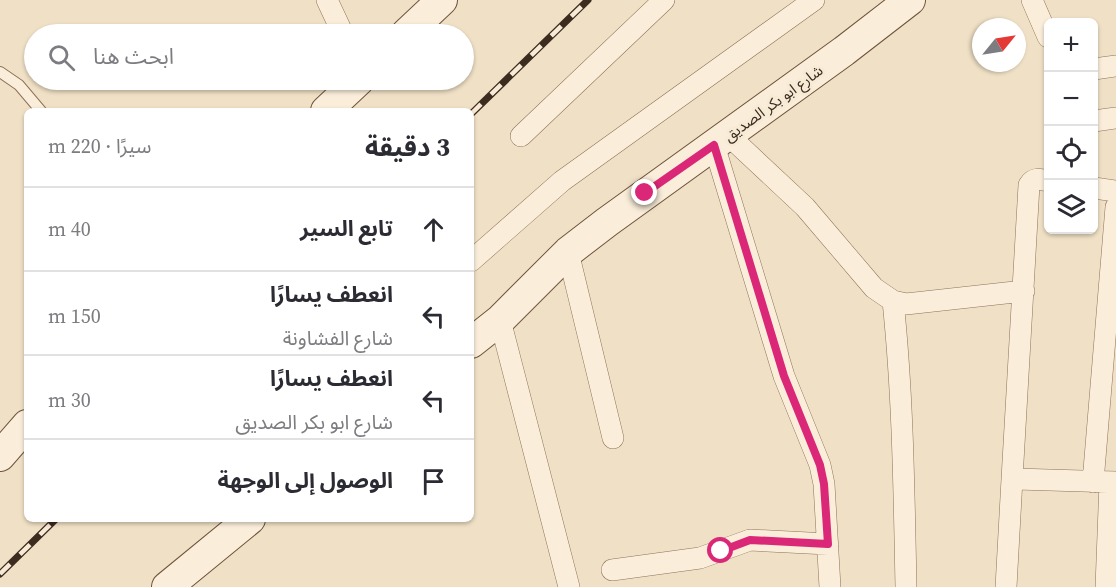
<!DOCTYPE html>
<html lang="ar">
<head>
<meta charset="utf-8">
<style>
  :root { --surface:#fff; --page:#f2f2f3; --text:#2b2b33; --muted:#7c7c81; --line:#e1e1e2 }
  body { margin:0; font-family:"Source Serif 4","Noto Sans Arabic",serif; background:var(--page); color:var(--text); direction:rtl }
  .controls { position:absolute; right:18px; top:18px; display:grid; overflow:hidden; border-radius:9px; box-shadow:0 2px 4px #0004 }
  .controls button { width:54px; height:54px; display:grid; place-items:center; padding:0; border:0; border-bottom:2px solid var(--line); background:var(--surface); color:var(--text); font:30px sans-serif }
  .compass { position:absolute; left:972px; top:18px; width:54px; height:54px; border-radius:50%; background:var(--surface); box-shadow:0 2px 4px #0004; rotate:60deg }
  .stop { position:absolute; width:18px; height:18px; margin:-14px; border:4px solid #db2777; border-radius:50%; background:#fff }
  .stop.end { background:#db2777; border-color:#fff; box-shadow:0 2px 6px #0008 }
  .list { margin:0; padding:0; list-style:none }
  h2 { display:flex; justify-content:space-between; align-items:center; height:78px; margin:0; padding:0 24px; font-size:26px }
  h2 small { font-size:20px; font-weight:400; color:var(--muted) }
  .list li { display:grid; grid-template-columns:39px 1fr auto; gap:18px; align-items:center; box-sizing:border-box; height:84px; padding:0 24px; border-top:2px solid var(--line) }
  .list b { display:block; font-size:22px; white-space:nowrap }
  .list p { margin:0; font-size:20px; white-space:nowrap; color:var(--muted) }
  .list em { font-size:20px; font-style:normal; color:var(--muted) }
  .icon { flex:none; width:33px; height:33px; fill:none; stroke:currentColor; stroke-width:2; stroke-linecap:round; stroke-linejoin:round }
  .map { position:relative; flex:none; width:1116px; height:587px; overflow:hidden; direction:ltr }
  .search { position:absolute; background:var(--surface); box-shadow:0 2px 4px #0004; left:24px; top:24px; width:450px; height:66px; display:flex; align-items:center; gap:15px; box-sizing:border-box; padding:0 21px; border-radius:33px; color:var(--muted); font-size:22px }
  .panel { position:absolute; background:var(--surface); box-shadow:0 2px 4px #0004; left:24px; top:108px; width:450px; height:414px; border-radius:9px; direction:rtl }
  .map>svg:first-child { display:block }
</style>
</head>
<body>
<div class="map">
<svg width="1116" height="587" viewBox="0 0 1116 587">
  <rect width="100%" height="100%" fill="#f0e1c6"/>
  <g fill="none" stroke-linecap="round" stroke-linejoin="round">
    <defs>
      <path id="lane" d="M0,72L19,85L41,111"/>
      <path id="street" d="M327,0L343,34
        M1032,0L1048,37
        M1094,69L1116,66
        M1094,121L1116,118
        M728,135L805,207L874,288L893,301L906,304L1024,291
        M521,136L664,0
        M714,145L784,376L820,465L824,484L830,587
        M1094,188L1116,191
        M568,252L613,438
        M471,261L562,181L814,0
        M893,301C903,396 904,491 906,587
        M500,320L569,587
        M1012,479L1029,185C1034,177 1040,179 1048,181
        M1093,482L1116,207
        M612,570L700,558L750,540L828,544
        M1006,587L1012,479L1116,482
        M1106,587L1110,482"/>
      <path id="secondary" d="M406,34L442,0
        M326,111L359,80
        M471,343L500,320L568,252L607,222L844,51L910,0
        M0,456L27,425
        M167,587L250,519"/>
    </defs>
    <use href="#lane" stroke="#8d725a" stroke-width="12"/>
    <use href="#street" stroke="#8d725a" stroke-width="22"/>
    <use href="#secondary" stroke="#6f533d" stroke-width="32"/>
    <use href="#lane" stroke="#faeeda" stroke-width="10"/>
    <use href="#street" stroke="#faeeda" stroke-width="21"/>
    <use href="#secondary" stroke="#faeeda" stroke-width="30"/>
    <defs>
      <path id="rail" d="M471,114L588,0
        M0,574L56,519"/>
    </defs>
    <use href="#rail" stroke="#3c2b1f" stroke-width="7"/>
    <use href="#rail" stroke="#f7ebd6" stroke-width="4.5" stroke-dasharray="14" stroke-linecap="butt"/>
  </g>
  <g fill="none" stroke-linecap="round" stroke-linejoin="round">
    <path stroke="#db2777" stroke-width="8" d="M645,193L714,145L784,376L820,465L824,484L828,544L750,540L721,551"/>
  </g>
  <g text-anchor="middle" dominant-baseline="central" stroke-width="6" stroke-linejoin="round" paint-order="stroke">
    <g font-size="15" fill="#3c2b1f" stroke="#f7ebd6">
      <text transform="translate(773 103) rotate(-36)">شارع ابو بكر الصديق</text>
    </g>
  </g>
</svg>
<div class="controls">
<button>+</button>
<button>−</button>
<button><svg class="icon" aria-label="locate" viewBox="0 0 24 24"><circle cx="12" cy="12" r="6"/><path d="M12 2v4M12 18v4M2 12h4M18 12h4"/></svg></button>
<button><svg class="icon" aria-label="layers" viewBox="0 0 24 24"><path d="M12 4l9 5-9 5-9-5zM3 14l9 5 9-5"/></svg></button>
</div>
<svg class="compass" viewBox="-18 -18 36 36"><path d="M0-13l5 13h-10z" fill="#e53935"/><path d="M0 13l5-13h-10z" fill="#7c7c81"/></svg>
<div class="stop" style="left:721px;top:551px"></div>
<div class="stop end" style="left:645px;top:193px"></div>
<div class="search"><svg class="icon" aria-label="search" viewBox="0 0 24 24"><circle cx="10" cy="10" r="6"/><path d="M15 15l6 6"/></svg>ابحث هنا</div>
<section class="panel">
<h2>3 دقيقة<small>سيرًا · 220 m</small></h2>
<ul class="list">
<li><svg class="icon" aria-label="ahead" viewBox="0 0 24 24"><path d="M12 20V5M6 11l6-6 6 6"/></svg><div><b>تابع السير</b></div><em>40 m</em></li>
<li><svg class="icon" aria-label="left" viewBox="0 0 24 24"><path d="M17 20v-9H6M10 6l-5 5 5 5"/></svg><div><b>انعطف يسارًا</b><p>شارع الفشاونة</p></div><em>150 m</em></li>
<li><svg class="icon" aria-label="left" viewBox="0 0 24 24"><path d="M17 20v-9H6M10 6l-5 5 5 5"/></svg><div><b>انعطف يسارًا</b><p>شارع ابو بكر الصديق</p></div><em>30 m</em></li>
<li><svg class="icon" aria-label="arrive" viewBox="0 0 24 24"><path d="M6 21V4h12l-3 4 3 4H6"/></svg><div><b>الوصول إلى الوجهة</b></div></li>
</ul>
</section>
</div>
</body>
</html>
